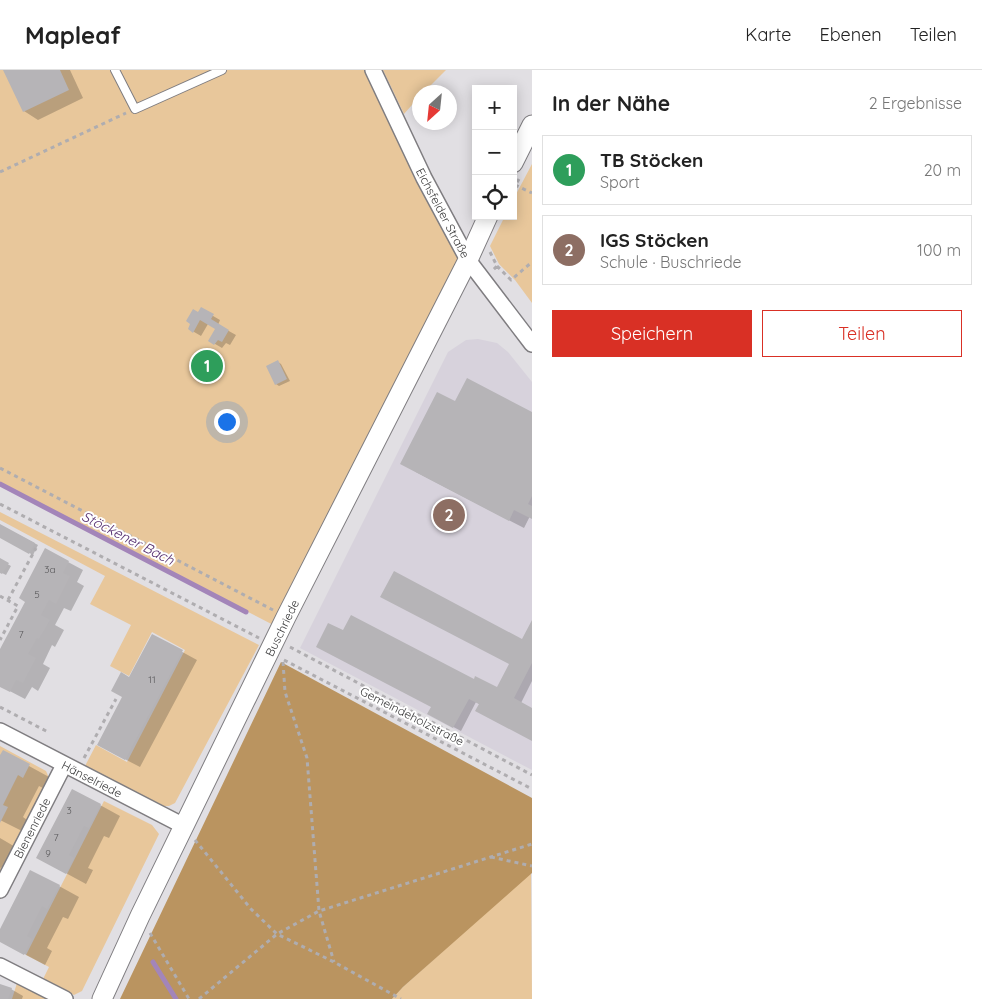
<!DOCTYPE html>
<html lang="de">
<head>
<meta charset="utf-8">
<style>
  :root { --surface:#fff; --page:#f2f2f2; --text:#222; --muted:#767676; --line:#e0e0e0; --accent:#d93025 }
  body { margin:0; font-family:Quicksand,sans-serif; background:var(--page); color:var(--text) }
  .controls { position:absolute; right:15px; top:15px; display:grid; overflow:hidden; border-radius:0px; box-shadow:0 2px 12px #0003 }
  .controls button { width:45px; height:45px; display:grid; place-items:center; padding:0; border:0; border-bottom:1px solid var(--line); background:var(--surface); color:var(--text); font:25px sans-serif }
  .compass { position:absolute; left:412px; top:15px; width:45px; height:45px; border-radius:50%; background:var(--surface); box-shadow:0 2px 12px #0003; rotate:207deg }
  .you { position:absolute; left:226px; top:351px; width:18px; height:18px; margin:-12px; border:4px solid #fff; border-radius:50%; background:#1a73e8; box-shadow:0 0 0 8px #1a73e833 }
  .badge { display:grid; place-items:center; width:32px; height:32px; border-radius:50%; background:var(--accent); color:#fff; font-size:16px; font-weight:700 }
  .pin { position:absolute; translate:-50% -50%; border:2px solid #fff; box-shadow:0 1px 5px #0006 }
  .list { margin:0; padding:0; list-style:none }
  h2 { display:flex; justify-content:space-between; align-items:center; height:65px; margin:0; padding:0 20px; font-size:21px }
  h2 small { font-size:16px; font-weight:400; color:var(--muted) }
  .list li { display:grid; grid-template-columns:32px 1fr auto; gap:15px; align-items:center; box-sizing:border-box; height:70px; margin:0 10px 10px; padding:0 10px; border:1px solid var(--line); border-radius:0px }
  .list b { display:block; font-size:19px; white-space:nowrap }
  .list p { margin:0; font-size:16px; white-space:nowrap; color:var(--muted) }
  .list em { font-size:16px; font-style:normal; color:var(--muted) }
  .actions { display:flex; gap:10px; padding:15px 20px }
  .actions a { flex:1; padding:11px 0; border:1px solid var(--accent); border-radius:0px; text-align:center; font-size:18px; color:var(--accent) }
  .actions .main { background:var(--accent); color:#fff }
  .icon { flex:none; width:28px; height:28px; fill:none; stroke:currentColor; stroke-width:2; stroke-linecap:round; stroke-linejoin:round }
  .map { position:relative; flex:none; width:532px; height:929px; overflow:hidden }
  header { display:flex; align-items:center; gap:30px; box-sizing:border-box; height:70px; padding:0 25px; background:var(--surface); border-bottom:1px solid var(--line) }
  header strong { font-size:24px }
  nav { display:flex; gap:28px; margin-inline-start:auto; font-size:18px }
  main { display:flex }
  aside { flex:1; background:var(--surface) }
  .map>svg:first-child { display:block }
</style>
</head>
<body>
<header>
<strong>Mapleaf</strong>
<nav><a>Karte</a><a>Ebenen</a><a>Teilen</a></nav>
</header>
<main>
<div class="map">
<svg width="532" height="929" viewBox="0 0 532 929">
  <rect width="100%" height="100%" fill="#e1dfe3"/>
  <path fill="#d7d2dc" d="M478,269L497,273L508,282L532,312V700L300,578L448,282L466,270Z"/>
  <path fill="#e8c79b" d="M0,0H373L468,190L281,559L0,414Z
    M383,0H446L424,22H420L419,27L404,44Z
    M532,94V233L515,210L499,194L490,176L505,146H513V130Z
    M0,442L259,575L175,733L169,736H164L85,696L96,675L127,692L185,580L152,562L129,606L110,596L131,555L90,534L105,506L0,450Z
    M0,676L46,701L49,708L0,804Z
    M104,731L152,755L159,764L82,921L74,925L43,909L49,897L26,885Z
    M531,802L532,929H392L403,917Z
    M17,913L47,929H12Z"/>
  <path fill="#ba9460" d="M281,592L532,728V803L403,917L392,929H120Z"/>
  <path fill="#0003" d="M4,0H70L83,28L38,50L24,41Z
    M201,239L220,250L218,255L236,265L230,275L226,273L222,278L210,271L217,259L208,254L201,266L189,259Z
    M278,292L281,294L290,311L279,316L276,314Z
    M455,333L532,344V448L530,446L524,458L416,402Z
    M0,455L38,475L33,485L0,467Z
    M0,490L11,496L6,505L0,502Z
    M68,492L83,500L77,512L84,516L71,541L64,538L55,555L64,560L55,577L52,575L43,594L50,598L38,621L32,617L25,629L0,616V582Z
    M532,553V611L521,633L532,639V670L476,632L461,661L429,644L432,637L344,562L497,619Z
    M153,566L197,590L140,697L113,683L124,627L130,609Z
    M0,688L29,696L49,707L43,718L39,716L23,747L27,750L22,761L0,750Z
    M100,735L120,746L109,768L104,766L88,798L93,800L86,814L38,788Z
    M0,768L17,778L6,800L1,797L0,800Z
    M59,816L79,827L68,849L63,847L47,878L52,881L45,895L0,871V861Z
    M0,915L11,919L23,926L22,929H0Z"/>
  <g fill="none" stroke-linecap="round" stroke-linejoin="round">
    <path stroke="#a385b9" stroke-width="5" d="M0,414L246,542
      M153,892L176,929"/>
  </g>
  <path fill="#b6b4b7" d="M3,0H60L69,20L23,42Z
    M201,237L214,244L211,249L229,260L222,272L218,270L214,275L208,271L215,259L200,250L193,263L188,259L190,254L186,251L193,239L198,242Z
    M278,290L287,309L275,315L266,296Z
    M467,308L532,342V426L528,434L532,436V449L514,440L509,451L400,394L437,322L455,331Z
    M0,454L35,473L29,484L0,468Z
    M45,478L69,491L63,503L70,506L56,534L49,530L41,545L50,550L39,569L37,568L28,584L36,588L23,613L16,610L10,622L0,617V579L25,532L19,528Z
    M0,488L9,493L2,504L0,503Z
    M394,501L522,569L532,550V593L514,628L532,638V671L475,641L479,634L469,629L453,658L427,644L431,637L316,577L328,553L343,560L351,545L474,609L475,606L497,617L509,594L380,527Z
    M152,564L183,580L125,690L97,675L122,627L111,621L121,602L129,607Z
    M3,680L30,694L23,708L18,705L3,735L8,737L0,753V685Z
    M72,719L101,734L89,758L84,756L69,785L74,788L66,804L36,788Z
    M30,800L60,815L47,839L42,836L27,866L32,869L24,885L0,872V859Z
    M0,914L12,918L8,929H0Z"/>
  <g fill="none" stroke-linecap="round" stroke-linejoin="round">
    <defs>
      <path id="service" d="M115,0L135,39L222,0"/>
      <path id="minor" d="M373,0L424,108L468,190L532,274
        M0,661L184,756
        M0,820L64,695
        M0,896L65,929"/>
      <path id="tertiary" d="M513,93L532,55
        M102,929L140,846L286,547L468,190L488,146"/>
    </defs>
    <use href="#service" stroke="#7f7d80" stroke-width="10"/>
    <use href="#minor" stroke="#7f7d80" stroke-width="18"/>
    <use href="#tertiary" stroke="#7f7d80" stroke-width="21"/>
    <path stroke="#afadb0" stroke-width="3" stroke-dasharray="4 4" stroke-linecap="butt" d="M0,102L126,43
      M515,115L532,123
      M513,119L519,109
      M490,182L497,196L493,200
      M497,196L511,210L532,192
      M0,398L273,540
      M0,434L259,568
      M0,526L18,536L0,570
      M8,530L36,478
      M290,577L532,705
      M284,590L532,719
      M283,592L285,622L307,688L319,841L334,892
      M0,637L48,662
      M84,688L116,629
      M195,770L251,839L277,864L334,892L401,929
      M491,787L532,796
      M150,863L189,929
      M199,929L277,864L319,841L532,774"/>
    <use href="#service" stroke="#fff" stroke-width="8"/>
    <use href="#minor" stroke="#fff" stroke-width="15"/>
    <use href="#tertiary" stroke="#fff" stroke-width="19"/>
  </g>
  <g text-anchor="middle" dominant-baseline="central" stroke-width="4" stroke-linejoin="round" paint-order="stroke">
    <g font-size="10" fill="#59585a">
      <text x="50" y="499">3a</text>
      <text x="37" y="524">5</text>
      <text x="21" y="564">7</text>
      <text x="152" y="609">11</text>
      <text x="69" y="740">3</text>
      <text x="56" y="767">7</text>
      <text x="48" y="783">9</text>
    </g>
    <g font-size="12" fill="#3a3a3b" stroke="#fff">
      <text transform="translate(443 143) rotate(62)">Eichsfelder Straße</text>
      <text transform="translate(282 558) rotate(-64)">Buschriede</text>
      <text transform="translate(412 646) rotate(27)">Gemeindeholzstraße</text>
      <text transform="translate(92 709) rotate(27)">Hänselriede</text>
      <text transform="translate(32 758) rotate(-63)">Bienenriede</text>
    </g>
    <g font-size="14" font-style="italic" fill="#562f70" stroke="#fff">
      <text transform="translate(128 468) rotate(27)">Stöckener Bach</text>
    </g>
  </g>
</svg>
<div class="controls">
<button>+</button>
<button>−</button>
<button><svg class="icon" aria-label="locate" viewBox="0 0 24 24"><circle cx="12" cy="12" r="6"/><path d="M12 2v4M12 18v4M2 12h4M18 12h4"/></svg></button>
</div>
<svg class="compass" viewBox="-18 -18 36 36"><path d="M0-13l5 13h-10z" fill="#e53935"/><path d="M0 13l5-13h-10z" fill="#767676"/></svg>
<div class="you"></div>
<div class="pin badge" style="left:207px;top:296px;background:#2e9e5b">1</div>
<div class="pin badge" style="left:449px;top:445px;background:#8d6e63">2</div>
</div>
<aside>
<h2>In der Nähe<small>2 Ergebnisse</small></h2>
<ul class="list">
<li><span class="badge" style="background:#2e9e5b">1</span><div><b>TB Stöcken</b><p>Sport</p></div><em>20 m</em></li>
<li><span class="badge" style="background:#8d6e63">2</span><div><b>IGS Stöcken</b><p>Schule · Buschriede</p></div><em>100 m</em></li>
</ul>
<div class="actions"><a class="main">Speichern</a><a>Teilen</a></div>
</aside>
</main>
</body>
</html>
